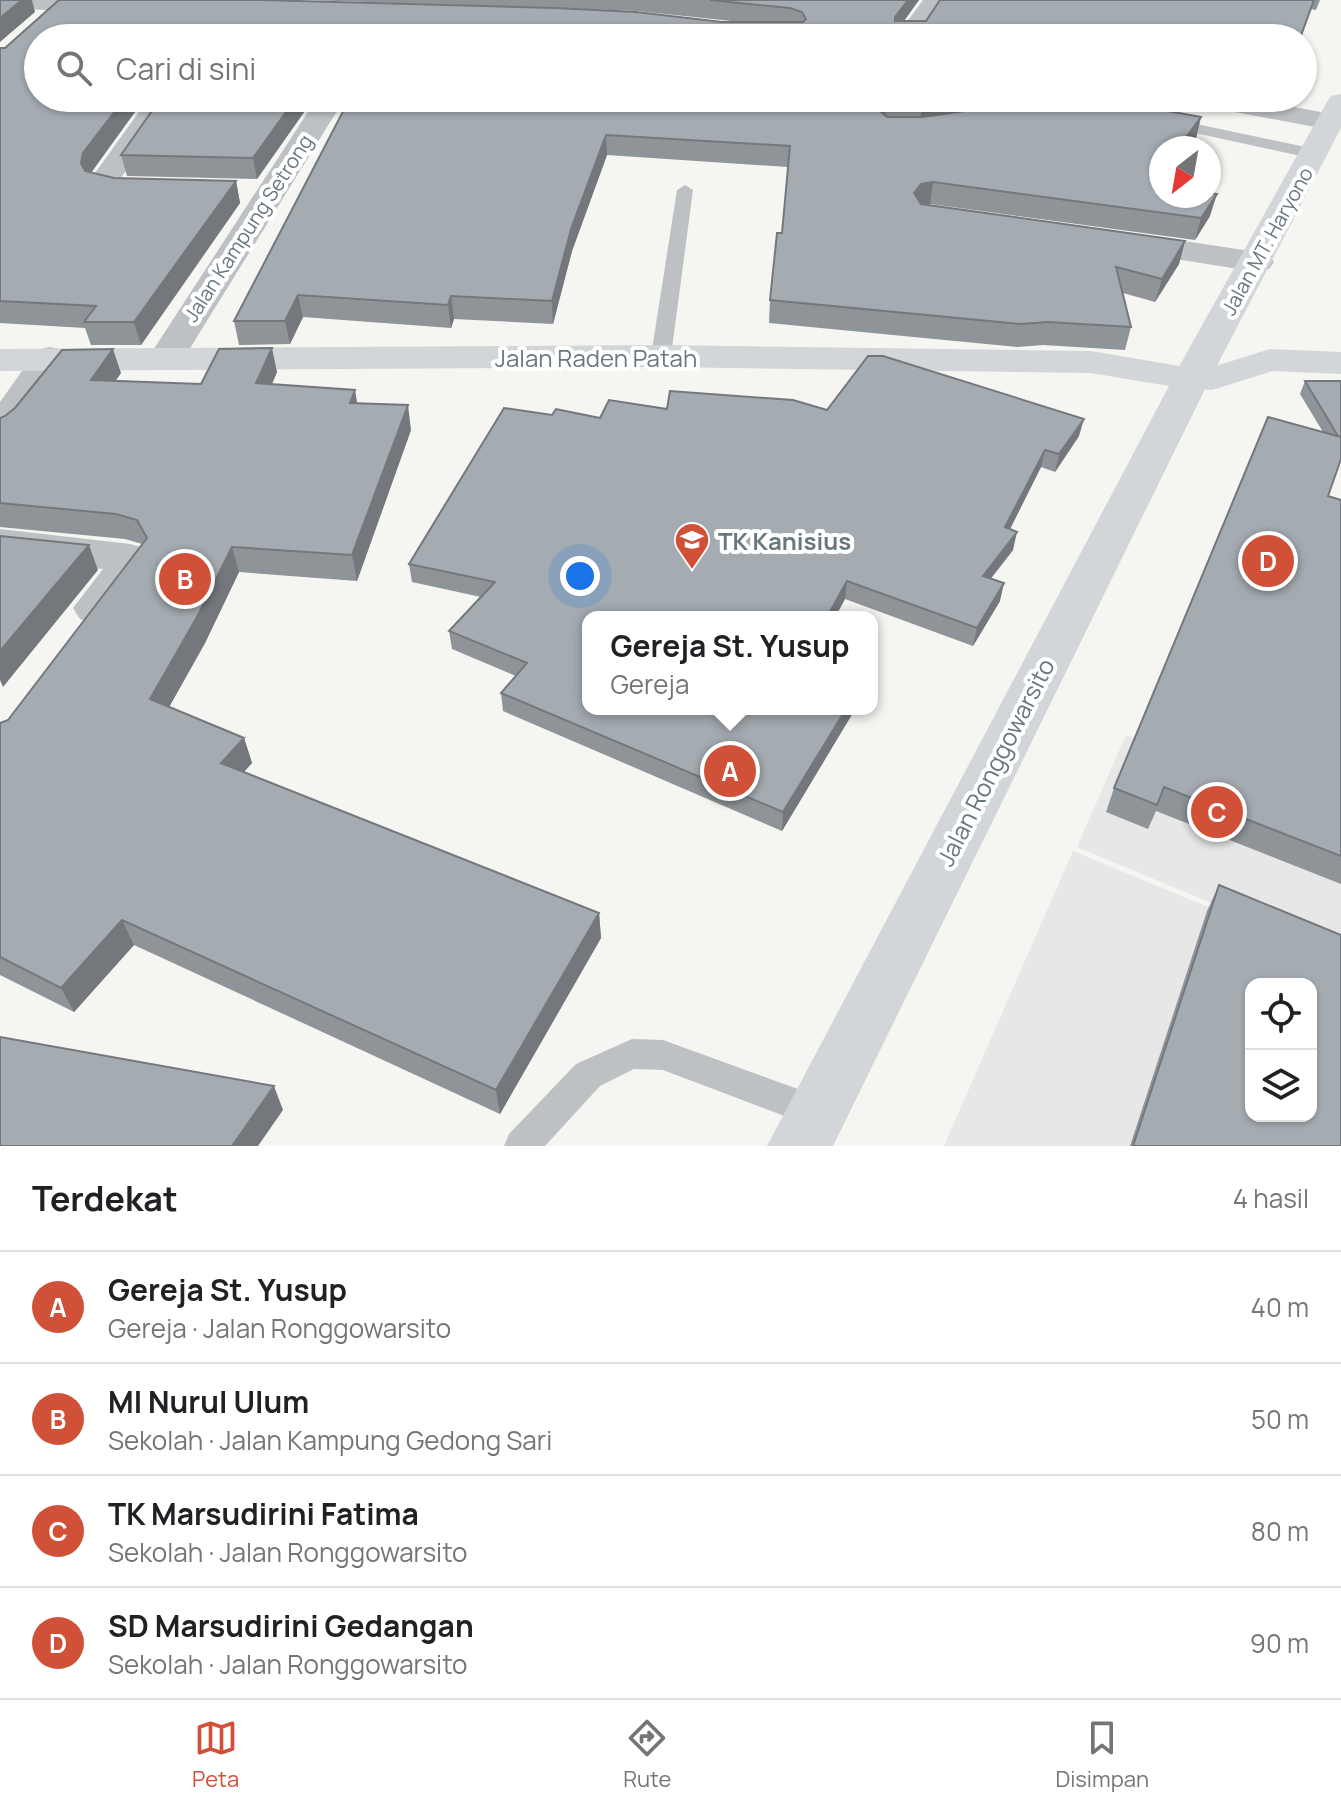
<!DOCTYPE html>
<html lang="id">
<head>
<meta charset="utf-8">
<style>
  :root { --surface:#fff; --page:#f6f6f6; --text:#202124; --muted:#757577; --line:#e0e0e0; --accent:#d05038 }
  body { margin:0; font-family:Manrope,sans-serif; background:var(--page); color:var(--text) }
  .controls { position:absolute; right:24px; bottom:24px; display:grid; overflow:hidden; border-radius:16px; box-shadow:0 2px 6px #0004 }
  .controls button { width:72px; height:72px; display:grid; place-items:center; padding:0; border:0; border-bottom:2px solid var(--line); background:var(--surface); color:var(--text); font:40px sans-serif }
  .compass { position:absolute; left:1149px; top:136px; width:72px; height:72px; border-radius:50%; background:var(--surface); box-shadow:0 2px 6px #0004; rotate:211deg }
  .you { position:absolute; left:580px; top:576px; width:28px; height:28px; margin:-20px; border:6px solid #fff; border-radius:50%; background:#1a73e8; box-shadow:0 0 0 12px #1a73e833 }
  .badge { display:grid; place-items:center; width:52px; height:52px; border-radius:50%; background:var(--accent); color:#fff; font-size:26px; font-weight:700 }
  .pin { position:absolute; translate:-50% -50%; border:4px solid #fff; box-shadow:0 2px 8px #0006 }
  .popup { position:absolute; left:582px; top:611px; width:296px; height:104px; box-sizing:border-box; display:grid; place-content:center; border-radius:16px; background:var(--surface); filter:drop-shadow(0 2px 6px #0005); font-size:26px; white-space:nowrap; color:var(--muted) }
  .popup b { font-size:30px; color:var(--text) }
  .popup::after { content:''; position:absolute; left:50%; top:100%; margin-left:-16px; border:16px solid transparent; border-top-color:var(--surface) }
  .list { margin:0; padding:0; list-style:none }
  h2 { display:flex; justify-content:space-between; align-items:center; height:104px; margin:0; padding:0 32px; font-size:34px }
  h2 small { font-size:26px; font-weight:400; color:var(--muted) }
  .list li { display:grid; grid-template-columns:52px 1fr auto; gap:24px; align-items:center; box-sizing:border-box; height:112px; padding:0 32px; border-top:2px solid var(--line) }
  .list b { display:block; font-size:30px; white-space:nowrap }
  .list p { margin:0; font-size:26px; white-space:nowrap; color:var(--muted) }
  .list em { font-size:26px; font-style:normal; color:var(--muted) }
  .icon { flex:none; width:44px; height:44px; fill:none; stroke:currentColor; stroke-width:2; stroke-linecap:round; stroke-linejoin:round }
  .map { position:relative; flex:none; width:1341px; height:1146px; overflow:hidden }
  .search { position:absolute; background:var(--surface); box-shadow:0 2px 6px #0004; left:24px; right:24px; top:24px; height:88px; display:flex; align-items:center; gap:20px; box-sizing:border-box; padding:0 28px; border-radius:44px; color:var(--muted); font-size:30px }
  .sheet { height:552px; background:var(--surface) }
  nav { display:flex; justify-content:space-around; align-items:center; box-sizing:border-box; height:112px; border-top:2px solid var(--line); background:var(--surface); font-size:22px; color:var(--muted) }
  nav a { display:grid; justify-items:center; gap:4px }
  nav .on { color:var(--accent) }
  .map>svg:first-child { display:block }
</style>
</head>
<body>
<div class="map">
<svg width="1341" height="1146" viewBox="0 0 1341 1146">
  <rect width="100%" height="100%" fill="#f5f5f2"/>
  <path fill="#e6e7e6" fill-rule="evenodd" d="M1126,735L1229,775L1341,777V957L1077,847Z
    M1073,851L1341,962V1146H944ZM1251,984H1311V1116H1251Z"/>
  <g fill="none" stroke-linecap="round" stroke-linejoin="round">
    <path fill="#bdc1c4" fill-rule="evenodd" d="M1168,118L1315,149L1323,154L1315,159L1163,126L1160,123Z
      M685,185L693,190L671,356L661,362L651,356L677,190Z
      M632,1039L663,1040L828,1100L833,1112L828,1124L816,1128L663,1070L634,1069L600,1086L545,1146H504L509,1134L576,1064Z"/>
    <path fill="#bdc1c4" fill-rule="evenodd" d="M0,0H119L126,6L123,11L114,13L0,8Z
      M923,0H947L921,38H895Z
      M149,98H177L121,178L168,183L172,189L168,195L157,198L100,193L90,180Z
      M317,98H345L179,366L166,369L153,366L148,358Z
      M1189,98H1247L1331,114L1341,116V128L1331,130L1203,106L1193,104Z
      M1124,232L1257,252L1269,255L1274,262L1269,269L1257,272L1113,249L1108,242L1113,235Z
      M50,347L63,350L68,358L14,438L0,442V402L37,350Z
      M0,529L130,544L145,548L153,564L112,619L96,624L80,619L73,608L103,569L0,557Z"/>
    <path fill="#d2d6d9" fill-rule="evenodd" d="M1270,349L1341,352V374L1273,371L1212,390L1178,387L1172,379L1178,371L1209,368Z"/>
    <path fill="#d2d6d9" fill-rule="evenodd" d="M1341,94V128L1210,379L1204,387L1191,390L1178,387L1172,379L1327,102L1331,96Z"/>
    <path fill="#d2d6d9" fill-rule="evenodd" d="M661,345L1091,351L1191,368L1204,371L1210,379L833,1146H767L1169,386L1091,373L661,367L0,371V349Z"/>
  </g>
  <path fill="#8e9498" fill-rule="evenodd" d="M59,0H262L544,8L307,0H919L904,21H926L940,0H1320L1316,10L1311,9L1301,38H38V98H145L91,173L114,178L236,181L240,203L141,345H91L85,328L0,323V48H5ZM559,8L637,11L741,22H722L636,12Z
    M314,98L257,179L127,176L121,155Z
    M350,98H1101V100L1201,117L1196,138L1188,148H1161V196L1210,216L1195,240L930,204L926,205L1185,241L1179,264L1155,302L1123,293L1131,327L1125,350L1043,345L1017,347L769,323L770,300L782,233L788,167L607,155L572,251L553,324L454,319L451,328L303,317L290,344L239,345L234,321Z
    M277,372L272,384L357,403L411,430L357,581L239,572L205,643L169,707L244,738L252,763L244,772L599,913L601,938L500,1114L134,945L74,1012L0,975V723L8,720L142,544L125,539L0,527V418L121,373L115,381L201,384Z
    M1305,381H1341V459L1328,496L1341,500V884L1156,811L1148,829L1106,812L1114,788L1323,432L1300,394Z
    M667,409L827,410L1079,436L1055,472L1041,467L1010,529L1013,550L991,578L1000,601L973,646L845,599L835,617H588L854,711L782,831L503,711L501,693L516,676L452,649L449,631L481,597L412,582L409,564L552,415L600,418Z
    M1219,885L1341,1146H1130L1207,911Z"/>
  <path fill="#74787c" d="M22,0H32L35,12L0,42V18Z
    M908,0H919L893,36L895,17Z
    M125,98H145L90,174L87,184L81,163L83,153Z
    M296,98H314L257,179L253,158Z
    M947,98H1078L920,122L922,102Z
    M887,102L885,122L876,108Z
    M1201,117L1196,138L1188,148H1178Z
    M606,135L607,155L572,251L553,324L552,301L571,229Z
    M1161,171V185L1153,182Z
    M236,181L240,203L141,345L134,322Z
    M933,182L930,204L918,206L914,193L921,184Z
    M1217,194L1210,216L1195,240L1201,218Z
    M1185,241L1179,264L1155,302L1162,279Z
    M298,295L303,317L290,344L285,321Z
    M451,296L454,319L451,328L448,305Z
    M272,348L277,372L262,407L256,383Z
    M113,349L121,373L99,404L91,380Z
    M355,390L359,414L350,403Z
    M408,405L411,430L357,581L352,555Z
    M1084,419L1079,436L1055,472L1059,454Z
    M1045,450L1041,467L1002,545L1005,527Z
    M1017,532L1013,550L979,594L983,576Z
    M89,545L98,570L3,687L0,680V651Z
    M232,547L239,572L205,643L159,725L150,699Z
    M847,581L845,599L835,617H827Z
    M1004,583L1000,601L973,646L977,628Z
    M846,709H854V711L782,831L783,812Z
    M244,738L252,763L229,788L221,763Z
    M599,913L601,938L500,1114L496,1090Z
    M122,920L134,945L74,1012L61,988Z
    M274,1086L283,1110L258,1146H232Z"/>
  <path fill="#a5acb1" stroke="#74787c" stroke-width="2" fill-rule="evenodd" d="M0,0H22L0,18Z
    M59,0H262L555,8L636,12L722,22H803L806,19L802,12L790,8L710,0H908L895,17V21H926L940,0H1314L1300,38H38V98H125L83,153L81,163L85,171L114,178L236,181L134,322H84L96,306L0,301V48H5Z
    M161,98H296L253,158L121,155Z
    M350,98H947L922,102H887L876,108L887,117H923L1054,98H1095L1201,117L1178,148H1161V171L1153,182L1161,184V196H1209V193L1217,194L1201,218L933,182L921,184L914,193L921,204L1185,241L1162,279L1116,267L1131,327L1048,322L1021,324L770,300L777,233H782L790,146L606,135L571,229L552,301L451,296L448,305L298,295L285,321H234Z
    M272,348L256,383L355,390L350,403L408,405L352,555L232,547L197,617L150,699L244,738L221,763L599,913L496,1090L122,920L61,988L0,957V723L8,720L147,538L137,520L116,514L0,503V418L5,416L15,408L62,350L113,349L91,380L201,384L219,349Z
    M868,356H883L1084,419L1059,454L1045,450L1005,527L1017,532L983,576L1004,583L977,628L847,581L827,617H588V709H846L783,812L501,693L527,663L449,631L495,582L409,564L504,408L552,415L556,409L600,418L609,400L667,409L670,391L793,400L827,410Z
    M1305,381H1341V437L1338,436Z
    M1268,417L1341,437V459L1328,496L1341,500V856L1164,787L1157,805L1114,788Z
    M0,536L89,545L0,651Z
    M1219,885L1341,935V1146H1133ZM1251,984H1311V1116H1251Z
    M0,1037L274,1086L232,1146H0Z"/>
  <defs>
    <symbol id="school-pin" viewBox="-11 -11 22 30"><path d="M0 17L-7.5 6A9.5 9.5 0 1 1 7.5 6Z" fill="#d05038" stroke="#fff"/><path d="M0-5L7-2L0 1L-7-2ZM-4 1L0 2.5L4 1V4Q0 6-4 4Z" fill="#fff"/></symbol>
  </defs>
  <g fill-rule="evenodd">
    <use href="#school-pin" x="672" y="520" width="40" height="54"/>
  </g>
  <g text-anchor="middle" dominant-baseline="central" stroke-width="8" stroke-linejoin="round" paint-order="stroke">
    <g font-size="20" fill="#687780" stroke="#fff">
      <text transform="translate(248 228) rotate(-57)">Jalan Kampung Setrong</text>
      <text transform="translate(1267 241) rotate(-61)">Jalan MT. Haryono</text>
    </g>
    <g font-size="24" fill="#687780" stroke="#fff">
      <text x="596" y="357">Jalan Raden Patah</text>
      <text transform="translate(995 762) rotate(-63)">Jalan Ronggowarsito</text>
    </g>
    <g font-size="24" font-weight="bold" fill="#687780" stroke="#fff" text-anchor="start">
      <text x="718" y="540">TK Kanisius</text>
    </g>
  </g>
</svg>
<div class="controls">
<button><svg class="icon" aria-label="locate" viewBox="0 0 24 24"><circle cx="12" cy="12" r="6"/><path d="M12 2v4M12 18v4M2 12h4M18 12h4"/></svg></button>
<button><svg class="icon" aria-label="layers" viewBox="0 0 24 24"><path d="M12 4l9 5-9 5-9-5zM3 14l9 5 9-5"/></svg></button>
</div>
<svg class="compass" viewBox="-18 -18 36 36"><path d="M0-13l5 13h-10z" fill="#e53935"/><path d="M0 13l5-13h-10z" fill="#757577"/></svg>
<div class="you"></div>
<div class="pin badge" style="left:730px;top:771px">A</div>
<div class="popup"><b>Gereja St. Yusup</b>Gereja</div>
<div class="pin badge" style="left:185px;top:579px">B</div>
<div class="pin badge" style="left:1217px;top:812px">C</div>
<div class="pin badge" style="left:1268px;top:561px">D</div>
<div class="search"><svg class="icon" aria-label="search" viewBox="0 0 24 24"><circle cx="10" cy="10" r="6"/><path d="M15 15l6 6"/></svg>Cari di sini</div>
</div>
<section class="sheet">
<h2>Terdekat<small>4 hasil</small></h2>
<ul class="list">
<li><span class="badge">A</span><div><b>Gereja St. Yusup</b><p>Gereja · Jalan Ronggowarsito</p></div><em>40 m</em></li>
<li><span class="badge">B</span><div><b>MI Nurul Ulum</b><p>Sekolah · Jalan Kampung Gedong Sari</p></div><em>50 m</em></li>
<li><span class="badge">C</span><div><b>TK Marsudirini Fatima</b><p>Sekolah · Jalan Ronggowarsito</p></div><em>80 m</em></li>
<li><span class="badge">D</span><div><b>SD Marsudirini Gedangan</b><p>Sekolah · Jalan Ronggowarsito</p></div><em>90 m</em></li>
</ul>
</section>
<nav>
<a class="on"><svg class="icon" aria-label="map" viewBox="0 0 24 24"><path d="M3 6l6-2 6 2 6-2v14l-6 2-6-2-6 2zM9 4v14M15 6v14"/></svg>Peta</a>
<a><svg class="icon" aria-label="directions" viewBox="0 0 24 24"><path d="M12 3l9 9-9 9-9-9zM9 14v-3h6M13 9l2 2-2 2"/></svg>Rute</a>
<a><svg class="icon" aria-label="saved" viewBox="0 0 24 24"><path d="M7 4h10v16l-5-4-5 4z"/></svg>Disimpan</a>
</nav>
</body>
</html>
